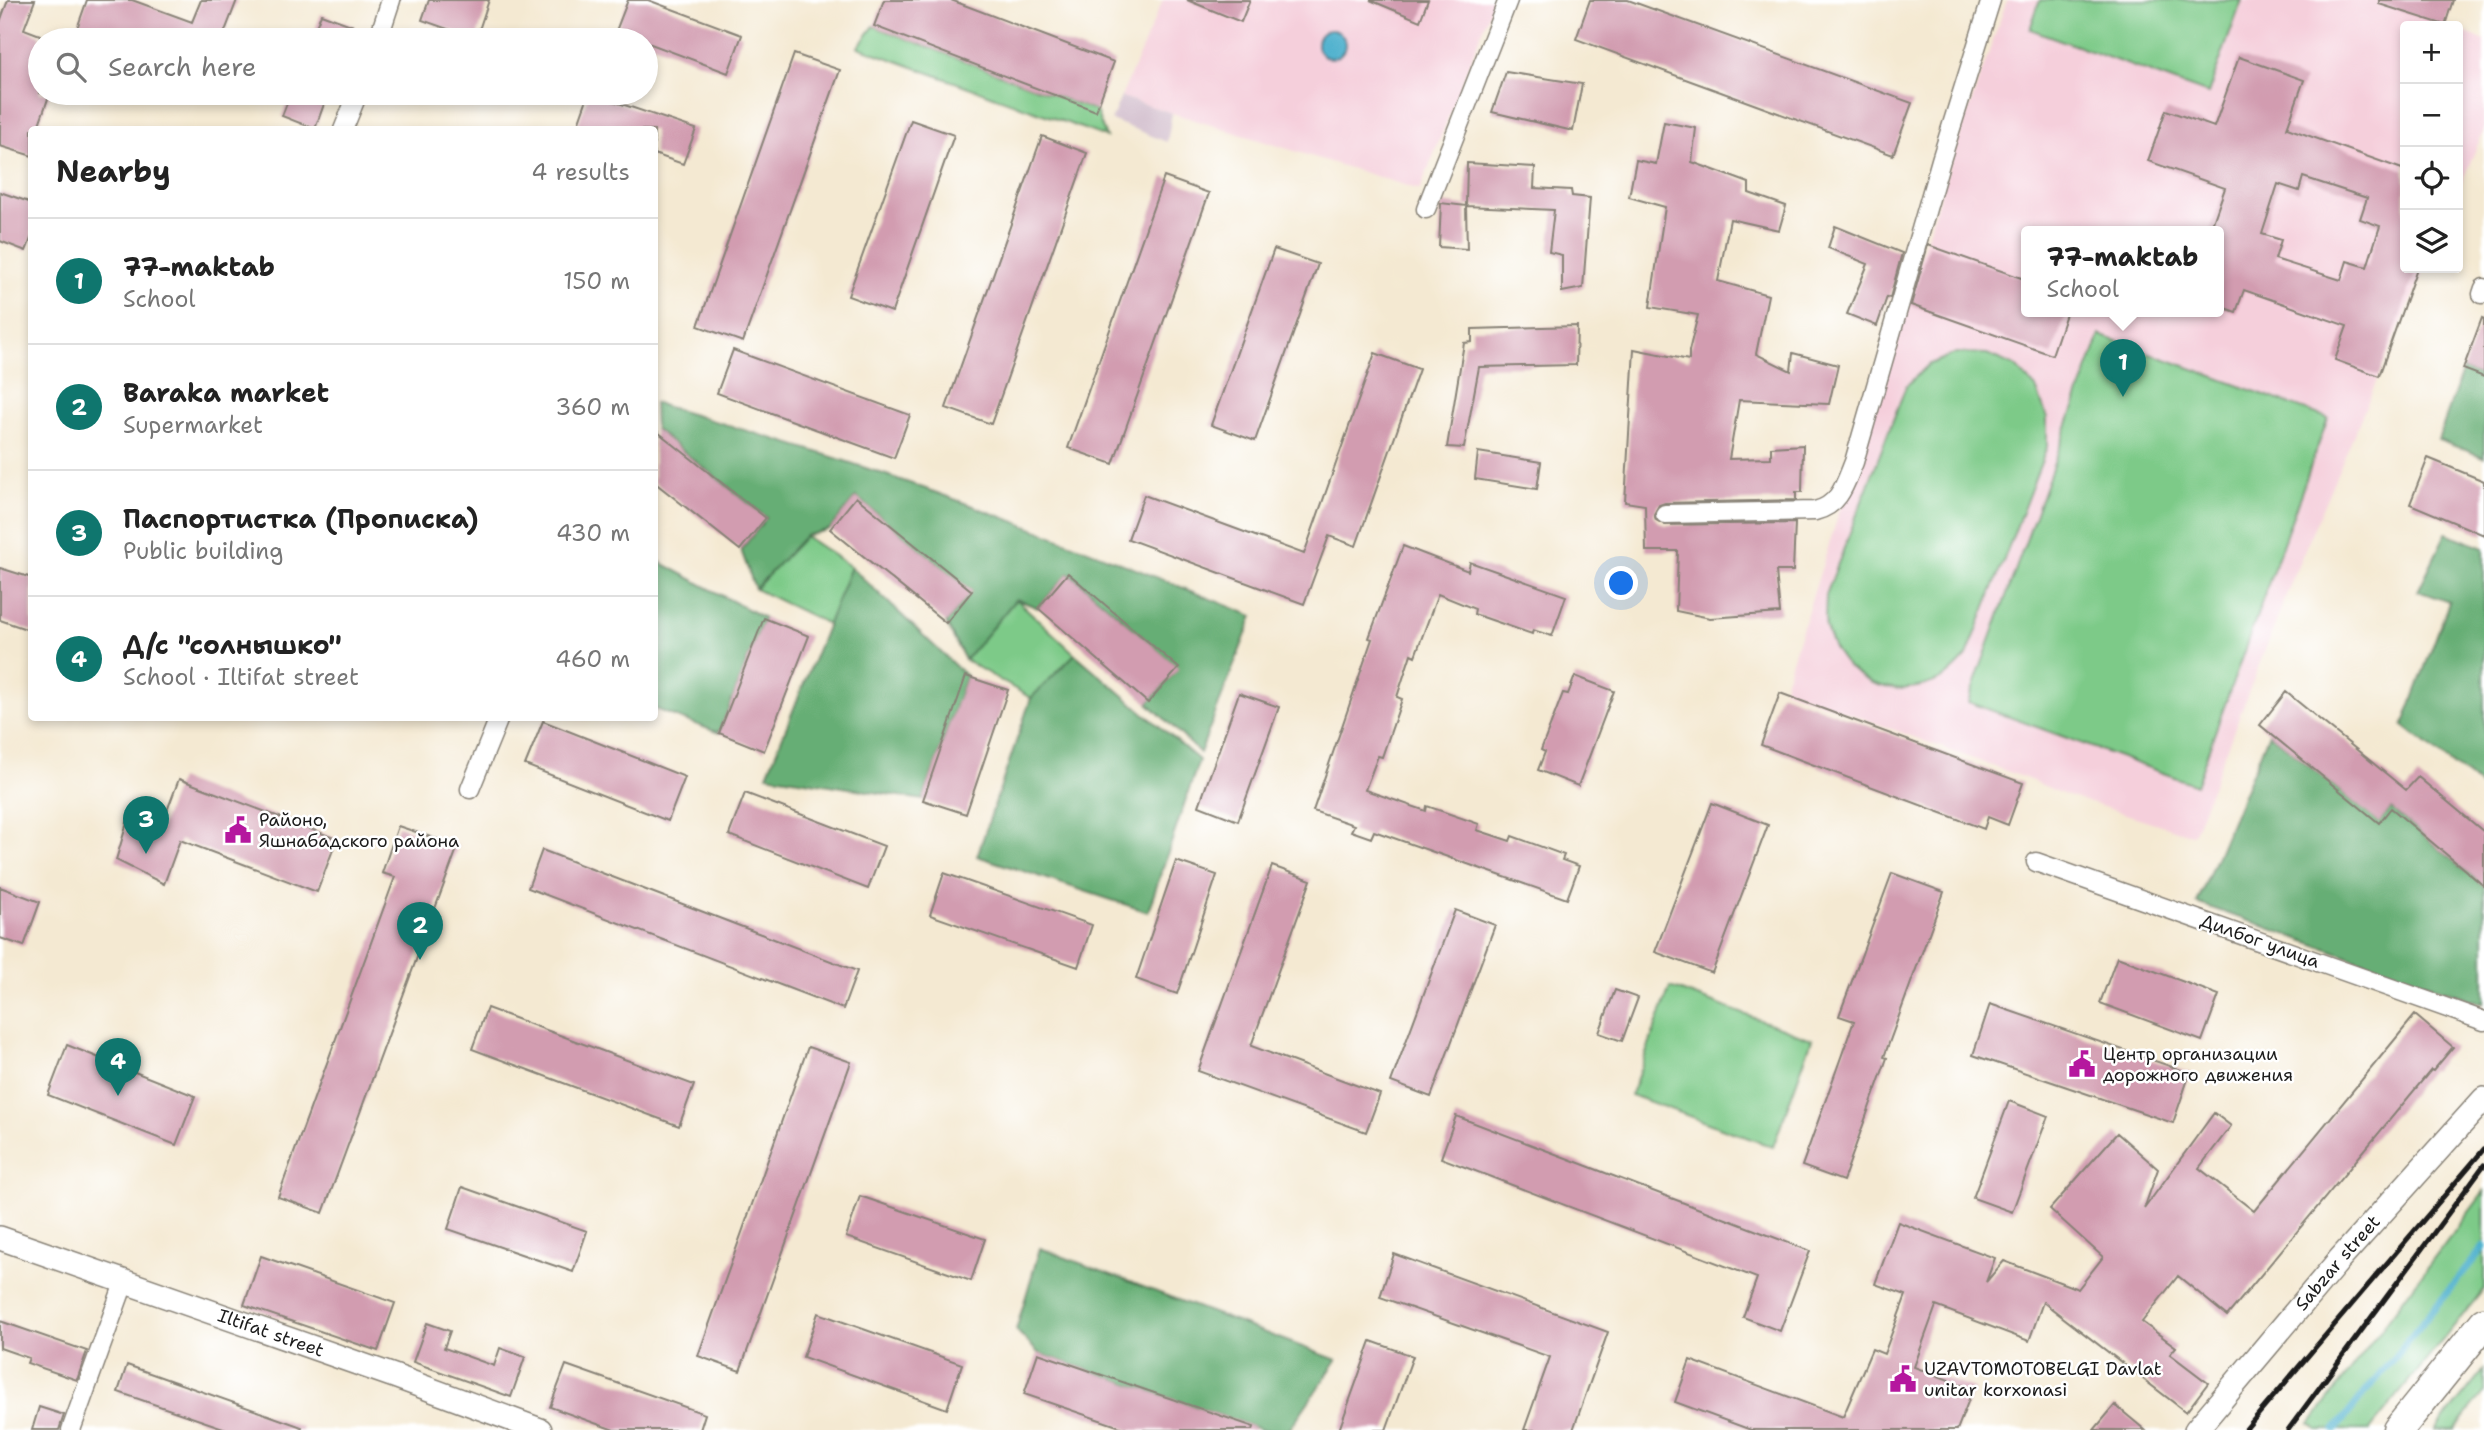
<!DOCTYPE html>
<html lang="en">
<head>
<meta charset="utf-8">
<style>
  :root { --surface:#fff; --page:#f2f2f2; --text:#222; --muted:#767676; --line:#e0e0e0; --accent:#0f766e }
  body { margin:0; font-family:"Shantell Sans",sans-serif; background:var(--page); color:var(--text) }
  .controls { position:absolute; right:21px; top:21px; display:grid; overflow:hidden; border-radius:7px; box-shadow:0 4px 10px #0003 }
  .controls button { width:63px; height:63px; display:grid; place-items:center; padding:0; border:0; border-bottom:2px solid var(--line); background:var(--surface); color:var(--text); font:35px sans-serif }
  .you { position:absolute; left:1622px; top:584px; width:24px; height:24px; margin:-18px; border:5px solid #fff; border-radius:50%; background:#1a73e8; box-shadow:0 0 0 10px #1a73e833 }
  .badge { display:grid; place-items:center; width:46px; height:46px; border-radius:50%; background:var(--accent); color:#fff; font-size:23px; font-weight:700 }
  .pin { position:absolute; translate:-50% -58px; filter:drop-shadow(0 2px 4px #0008) }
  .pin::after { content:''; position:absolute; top:37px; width:24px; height:21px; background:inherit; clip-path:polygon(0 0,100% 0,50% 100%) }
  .popup { position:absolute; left:2021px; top:226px; width:203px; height:91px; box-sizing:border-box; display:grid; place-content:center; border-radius:7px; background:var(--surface); filter:drop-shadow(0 2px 5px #0005); font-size:23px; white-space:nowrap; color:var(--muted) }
  .popup b { font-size:26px; color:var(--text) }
  .popup::after { content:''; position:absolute; left:50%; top:100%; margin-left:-14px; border:14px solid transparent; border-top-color:var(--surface) }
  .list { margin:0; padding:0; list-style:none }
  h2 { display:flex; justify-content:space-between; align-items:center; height:91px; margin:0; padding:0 28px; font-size:30px }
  h2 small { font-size:23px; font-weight:400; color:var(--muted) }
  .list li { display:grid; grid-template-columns:46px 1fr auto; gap:21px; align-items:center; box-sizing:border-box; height:126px; padding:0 28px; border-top:2px solid var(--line) }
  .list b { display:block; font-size:26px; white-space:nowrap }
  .list p { margin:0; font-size:23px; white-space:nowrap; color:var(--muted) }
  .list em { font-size:23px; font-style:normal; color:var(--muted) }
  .icon { flex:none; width:38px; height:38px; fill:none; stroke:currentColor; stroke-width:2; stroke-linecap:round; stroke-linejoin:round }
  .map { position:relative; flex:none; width:2484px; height:1430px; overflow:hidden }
  .search { position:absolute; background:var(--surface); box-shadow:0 4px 10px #0003; left:28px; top:28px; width:630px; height:77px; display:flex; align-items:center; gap:18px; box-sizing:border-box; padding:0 24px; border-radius:38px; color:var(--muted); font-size:26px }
  .panel { position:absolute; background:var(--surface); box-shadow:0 4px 10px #0003; left:28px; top:126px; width:630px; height:595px; border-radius:7px }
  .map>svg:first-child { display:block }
</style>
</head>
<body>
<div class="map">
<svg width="2484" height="1430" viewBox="0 0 2484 1430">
  <rect width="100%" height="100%" fill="#fff"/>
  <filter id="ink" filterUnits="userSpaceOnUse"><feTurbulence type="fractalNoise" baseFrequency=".0143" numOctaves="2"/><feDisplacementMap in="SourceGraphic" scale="14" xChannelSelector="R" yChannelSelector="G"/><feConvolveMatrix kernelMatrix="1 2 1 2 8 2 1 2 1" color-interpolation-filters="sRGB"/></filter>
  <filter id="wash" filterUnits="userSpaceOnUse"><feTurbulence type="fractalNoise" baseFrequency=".00686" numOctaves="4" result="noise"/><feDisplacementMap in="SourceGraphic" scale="28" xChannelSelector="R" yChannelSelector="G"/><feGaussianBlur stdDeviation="1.57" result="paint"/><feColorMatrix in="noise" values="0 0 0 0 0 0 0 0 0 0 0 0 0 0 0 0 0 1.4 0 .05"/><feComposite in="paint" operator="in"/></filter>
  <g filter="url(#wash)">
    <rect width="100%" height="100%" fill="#f4e9d2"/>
    <path fill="#f5cfdb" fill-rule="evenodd" d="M1163,0H1494L1420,190L1121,97Z
      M2007,0H2377L2387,6L2447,26H2405V268H2425L2298,565L2193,835L2065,795L2033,781L1783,689L1949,167ZM2027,231H2219V311H2027Z
      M2458,30L2484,40V130L2458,191Z"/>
    <path fill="#d1bdcc" d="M1121,97L1172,113L1167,142L1111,120Z"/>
    <path fill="#7dca88" stroke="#4c7352" stroke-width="2" d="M2040,0H2242L2208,94L2030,29Z
      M874,26L1096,111L1106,137L858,47Z
      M2100,335L2328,418L2196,785L1968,702Z
      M1956,353L1987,354L2015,366L2036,388L2047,417V447L1967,656C1960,663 1952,673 1943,678C1894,704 1840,681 1826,627C1824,618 1826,605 1826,595L1906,386L1928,365Z
      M805,536L851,567L828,624L755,589Z
      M1016,599L1075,654L1031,698L965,660Z
      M1670,987L1812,1039L1773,1147L1631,1095Z
      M2484,1192V1289L2370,1430H2317L2310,1424Z
      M2484,1369V1393L2455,1430H2435Z"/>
    <path fill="#66ae74" stroke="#416548" stroke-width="2" d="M2463,369L2484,377V457L2438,440Z
      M654,403C717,422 780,440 842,460C981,506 1117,561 1253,616L1200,753L1148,703L1178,668L1069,573L1038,608L1016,599L965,660L946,623L971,591L856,497L830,529L805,536L755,589L741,550L766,518L655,429Z
      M2446,533L2484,548V789L2403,726L2449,602L2418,591Z
      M654,559L764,618L719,733L655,709Z
      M851,567L966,676L923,800L767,775Z
      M1075,654L1199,760L1148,912L977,856L1031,698Z
      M2269,733L2379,822L2391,808L2484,886V1004L2197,903Z
      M1040,1248L1337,1360L1289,1430H1262L1038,1353L1016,1330Z"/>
    <path fill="#4eb0cd" stroke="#356674" stroke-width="2" d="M1317 44a14 14 0 1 1 28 0a14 14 0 1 1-28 0Z"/>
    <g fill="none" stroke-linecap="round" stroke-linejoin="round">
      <path stroke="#4eb0cd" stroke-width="7" d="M2335,1430L2484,1247"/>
    </g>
    <g id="blocks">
      <path fill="#d29cb0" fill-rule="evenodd" d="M8,0H35L24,29L40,35V93H50L37,130H32V156L0,146V22Z
        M87,0H132L192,22L201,0H237L224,34L236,38L235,40H73Z
        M429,0H489L476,39L422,20Z
        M628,0H648L742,35L728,73L616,31Z
        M884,0H951L1114,62L1096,111L874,26Z
        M1187,0H1250L1241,22Z
        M1370,0H1428L1420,21Z
        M1590,0H1628L1912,103L1893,155L1576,39Z
        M2379,0H2453L2445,25L2379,4Z
        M321,14L354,26L348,40H311Z
        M794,54L840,70L743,342L698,326Z
        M2239,57L2304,80L2287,128L2405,170V268H2417L2379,376L2335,360L2347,326L2244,290L2236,312L2219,306V231H2210L2225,188L2148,161L2166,110L2214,127ZM2303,177L2367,198L2360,219L2380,226L2367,267L2347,261L2341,280L2275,259L2281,240L2262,234L2278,184L2299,191Z
        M1506,72L1582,84L1573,131L1492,112Z
        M291,93H328L315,129L282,116Z
        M589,93L696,129L683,164L654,154V130H576Z
        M911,120L954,135L892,312L848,296Z
        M1664,122L1696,128L1692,162L1749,183V193L1786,206L1779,230L1730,219L1718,281L1768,295L1756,354L1791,371L1793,353L1838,365L1829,404L1739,400L1729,459L1771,458V447L1803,445L1802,492H1796V500L1665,503L1659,505L1654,514L1656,520L1665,525L1795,523L1793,571H1776L1780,613L1710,618L1676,611L1678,551H1646L1645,505L1625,502L1634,349L1689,360V351L1698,315L1650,307L1665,207L1629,197L1636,160L1656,164Z
        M1042,136L1087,153L991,424L946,408Z
        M1467,163L1535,167L1534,188L1571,190L1572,196L1590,198L1583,288L1562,292V255L1549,252L1554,210L1466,206L1467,249L1439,247L1441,203L1466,206Z
        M1164,177L1209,193L1113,464L1068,448Z
        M0,192L32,203V236L26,251L0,241Z
        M1835,226L1902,253L1890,298L1887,297L1877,326L1847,314L1868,264L1828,248Z
        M1928,245L2027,280V311H2067L2052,355L1911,305Z
        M1274,249L1318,264L1255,441L1211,425Z
        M2482,318L2484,319V377L2463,369Z
        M1577,326L1576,365L1479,367L1464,448L1447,447L1464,343L1472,342V329Z
        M733,350L910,415L894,458L717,393Z
        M1375,353L1419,369L1356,546L1329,536L1304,604L1128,539L1144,495L1304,554Z
        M654,429L766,518L740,550L654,482Z
        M1478,452L1541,462L1537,489L1475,479Z
        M2428,458L2484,481V535L2410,504Z
        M856,497L972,591L946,623L830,529Z
        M1403,546L1468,571L1470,562L1566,596L1552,636L1533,630L1532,634L1474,614L1475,609L1438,594L1415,656L1411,654L1397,697L1402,699L1382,757L1378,756L1365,790L1426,811L1427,806L1479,824L1477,830L1510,841L1512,836L1564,855L1562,860L1579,866L1567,899L1374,831L1371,838L1351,831L1354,825L1313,811L1372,639L1369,638Z
        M0,568L32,578V631L0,620Z
        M1068,573L1179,668L1148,703L1038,608Z
        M764,618L809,636L764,751L719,733Z
        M966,676L1008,690L966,814L923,800Z
        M1575,676L1614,691L1578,786L1538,770L1545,752L1541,750L1563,693L1568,694Z
        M2286,692L2406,790L2418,777L2484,832V886L2391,808L2379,823L2260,725Z
        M1239,693L1279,707L1238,821L1199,806Z
        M1780,693L2023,783L2008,825L1988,817L1984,829L1761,745Z
        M543,721L685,777L668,821L525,765Z
        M179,779L337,839L317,892L180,840L164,884L116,860L129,816L159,832Z
        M745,793L884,846L868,889L729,835Z
        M1712,803L1768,825L1712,973L1655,952Z
        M398,826L458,846L323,1213L278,1197L395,877L382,873Z
        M542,850L857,971L843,1009L528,888Z
        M1176,861L1217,875L1177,994L1136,979Z
        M1272,866L1311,880L1251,1046L1380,1094L1366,1132L1198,1071Z
        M944,873L1092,925L1078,967L930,915Z
        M1892,873L1944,892L1884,1057L1887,1058L1843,1181L1802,1166L1854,1021L1839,1016Z
        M0,887L40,902L24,946L0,938Z
        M1455,910L1495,925L1431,1097L1391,1082Z
        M2117,957L2219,995L2202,1041L2100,1003Z
        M1615,990L1638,998L1622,1041L1599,1033Z
        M1990,1004L2190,1073L2173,1123L1973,1055Z
        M487,1008L694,1085L679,1126L472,1049Z
        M2415,1015L2453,1047L2433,1071L2431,1070L2227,1316L2178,1276L2142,1322L2176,1347L2170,1354L2208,1383L2186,1412L2043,1302L2029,1341L1936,1306L1914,1367L1973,1389L1957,1430H1751L1675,1402L1690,1360L1843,1417L1872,1349L1884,1354L1906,1295L1875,1284L1898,1222L1995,1258L1986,1282L2004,1261L2078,1289L2103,1257L2050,1209L2117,1133L2158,1169L2144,1209L2214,1113L2231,1126L2199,1168L2254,1211Z
        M67,1045L195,1096L176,1145L48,1095Z
        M808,1047L851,1062L740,1371L698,1356Z
        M2009,1101L2048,1116L2012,1212L1973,1198Z
        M1456,1116L1810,1251L1780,1331L1743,1317L1757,1278L1441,1158Z
        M462,1187L587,1231L573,1272L448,1229Z
        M860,1196L985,1239L971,1281L846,1237Z
        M1394,1254L1608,1332L1573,1430H1524L1550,1357L1380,1297Z
        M261,1256L395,1303L378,1351L244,1305Z
        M818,1313L962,1364L947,1409L803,1357Z
        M0,1321L87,1351L77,1380L27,1363L29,1358L0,1348Z
        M427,1323L450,1331L444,1348L494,1366L500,1348L525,1357L511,1397L413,1362Z
        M1371,1341L1413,1356L1386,1430H1339Z
        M1038,1353L1254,1427L1253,1430H1129L1024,1394Z
        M127,1365L302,1427L301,1430H229L118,1392Z
        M566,1365L705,1414L700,1430H614L550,1407Z
        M2115,1405L2145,1430H2094Z
        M39,1407L64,1415L59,1430H32Z"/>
    </g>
  </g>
  <g filter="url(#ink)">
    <use href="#blocks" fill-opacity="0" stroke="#888277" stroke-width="2"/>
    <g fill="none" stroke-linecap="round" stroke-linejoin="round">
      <defs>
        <path id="minor" d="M378,40L391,0
          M343,130L358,93
          M1426,209L1508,0
          M2482,294L2484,288
          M1665,514L1815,511C1840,505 1845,484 1854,462L1941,160L1991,0
          M470,789L499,718
          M2036,862L2484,1021
          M71,1430L124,1283"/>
        <g id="tertiary">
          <path id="s1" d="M0,1238L394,1376L540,1430"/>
          <path id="s2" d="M2196,1430L2340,1259L2484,1099"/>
        </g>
        <path id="trunk" d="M2398,1430L2484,1323"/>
      </defs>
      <use href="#minor" stroke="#888277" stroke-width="21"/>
      <use href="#tertiary" stroke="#888277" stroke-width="26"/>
      <use href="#trunk" stroke="#888277" stroke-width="33"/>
      <use href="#minor" stroke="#fff" stroke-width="18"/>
      <use href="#tertiary" stroke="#fff" stroke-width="23"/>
      <use href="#trunk" stroke="#fff" stroke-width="30"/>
      <path stroke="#1c1c1c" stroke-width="5" d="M2245,1430L2484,1149
        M2288,1430L2484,1165"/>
    </g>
  </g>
  <defs>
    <symbol id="civic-bare" viewBox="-9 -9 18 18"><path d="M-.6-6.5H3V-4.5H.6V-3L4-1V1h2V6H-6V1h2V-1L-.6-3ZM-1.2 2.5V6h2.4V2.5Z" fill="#b5179e" stroke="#fff" stroke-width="2.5" paint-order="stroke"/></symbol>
  </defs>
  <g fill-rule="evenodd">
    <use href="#civic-bare" x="219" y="811" width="38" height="38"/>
    <use href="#civic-bare" x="2063" y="1045" width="38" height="38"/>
    <use href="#civic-bare" x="1884" y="1360" width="38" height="38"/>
  </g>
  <g text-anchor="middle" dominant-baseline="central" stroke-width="5" stroke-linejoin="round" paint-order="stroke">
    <g font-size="18" fill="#1c1c1c" stroke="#fff" text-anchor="start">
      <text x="259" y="820">Районо,<tspan x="259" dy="21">Яшнабадского района</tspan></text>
      <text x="2103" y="1054">Центр организации<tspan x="2103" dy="21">дорожного движения</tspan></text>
      <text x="1924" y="1369">UZAVTOMOTOBELGI Davlat<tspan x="1924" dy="21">unitar korxonasi</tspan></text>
    </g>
    <g font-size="18" fill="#1c1c1c" stroke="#fff">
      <text transform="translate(2260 941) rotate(20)">Дилбог улица</text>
      <text stroke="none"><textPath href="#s2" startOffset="219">Sabzar street</textPath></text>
      <text stroke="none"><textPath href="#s1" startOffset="287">Iltifаt street</textPath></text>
    </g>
  </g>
</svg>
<div class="controls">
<button>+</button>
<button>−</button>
<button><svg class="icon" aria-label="locate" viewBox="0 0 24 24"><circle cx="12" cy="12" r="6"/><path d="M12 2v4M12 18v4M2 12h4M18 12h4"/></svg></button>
<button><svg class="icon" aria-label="layers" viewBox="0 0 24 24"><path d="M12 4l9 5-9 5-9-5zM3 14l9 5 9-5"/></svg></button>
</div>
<div class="you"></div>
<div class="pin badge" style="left:2123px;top:397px">1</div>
<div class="popup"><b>77-maktab</b>School</div>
<div class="pin badge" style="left:420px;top:960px">2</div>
<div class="pin badge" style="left:146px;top:854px">3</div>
<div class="pin badge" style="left:118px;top:1096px">4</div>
<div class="search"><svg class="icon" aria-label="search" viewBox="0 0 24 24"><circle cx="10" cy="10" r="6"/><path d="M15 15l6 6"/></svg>Search here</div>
<section class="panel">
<h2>Nearby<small>4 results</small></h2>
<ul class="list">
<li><span class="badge">1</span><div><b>77-maktab</b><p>School</p></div><em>150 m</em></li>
<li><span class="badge">2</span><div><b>Baraka market</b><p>Supermarket</p></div><em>360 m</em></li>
<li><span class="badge">3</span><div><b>Паспортистка (Прописка)</b><p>Public building</p></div><em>430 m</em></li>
<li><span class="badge">4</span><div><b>Д/с &quot;солнышко&quot;</b><p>School · Iltifаt street</p></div><em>460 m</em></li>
</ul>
</section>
</div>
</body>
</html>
